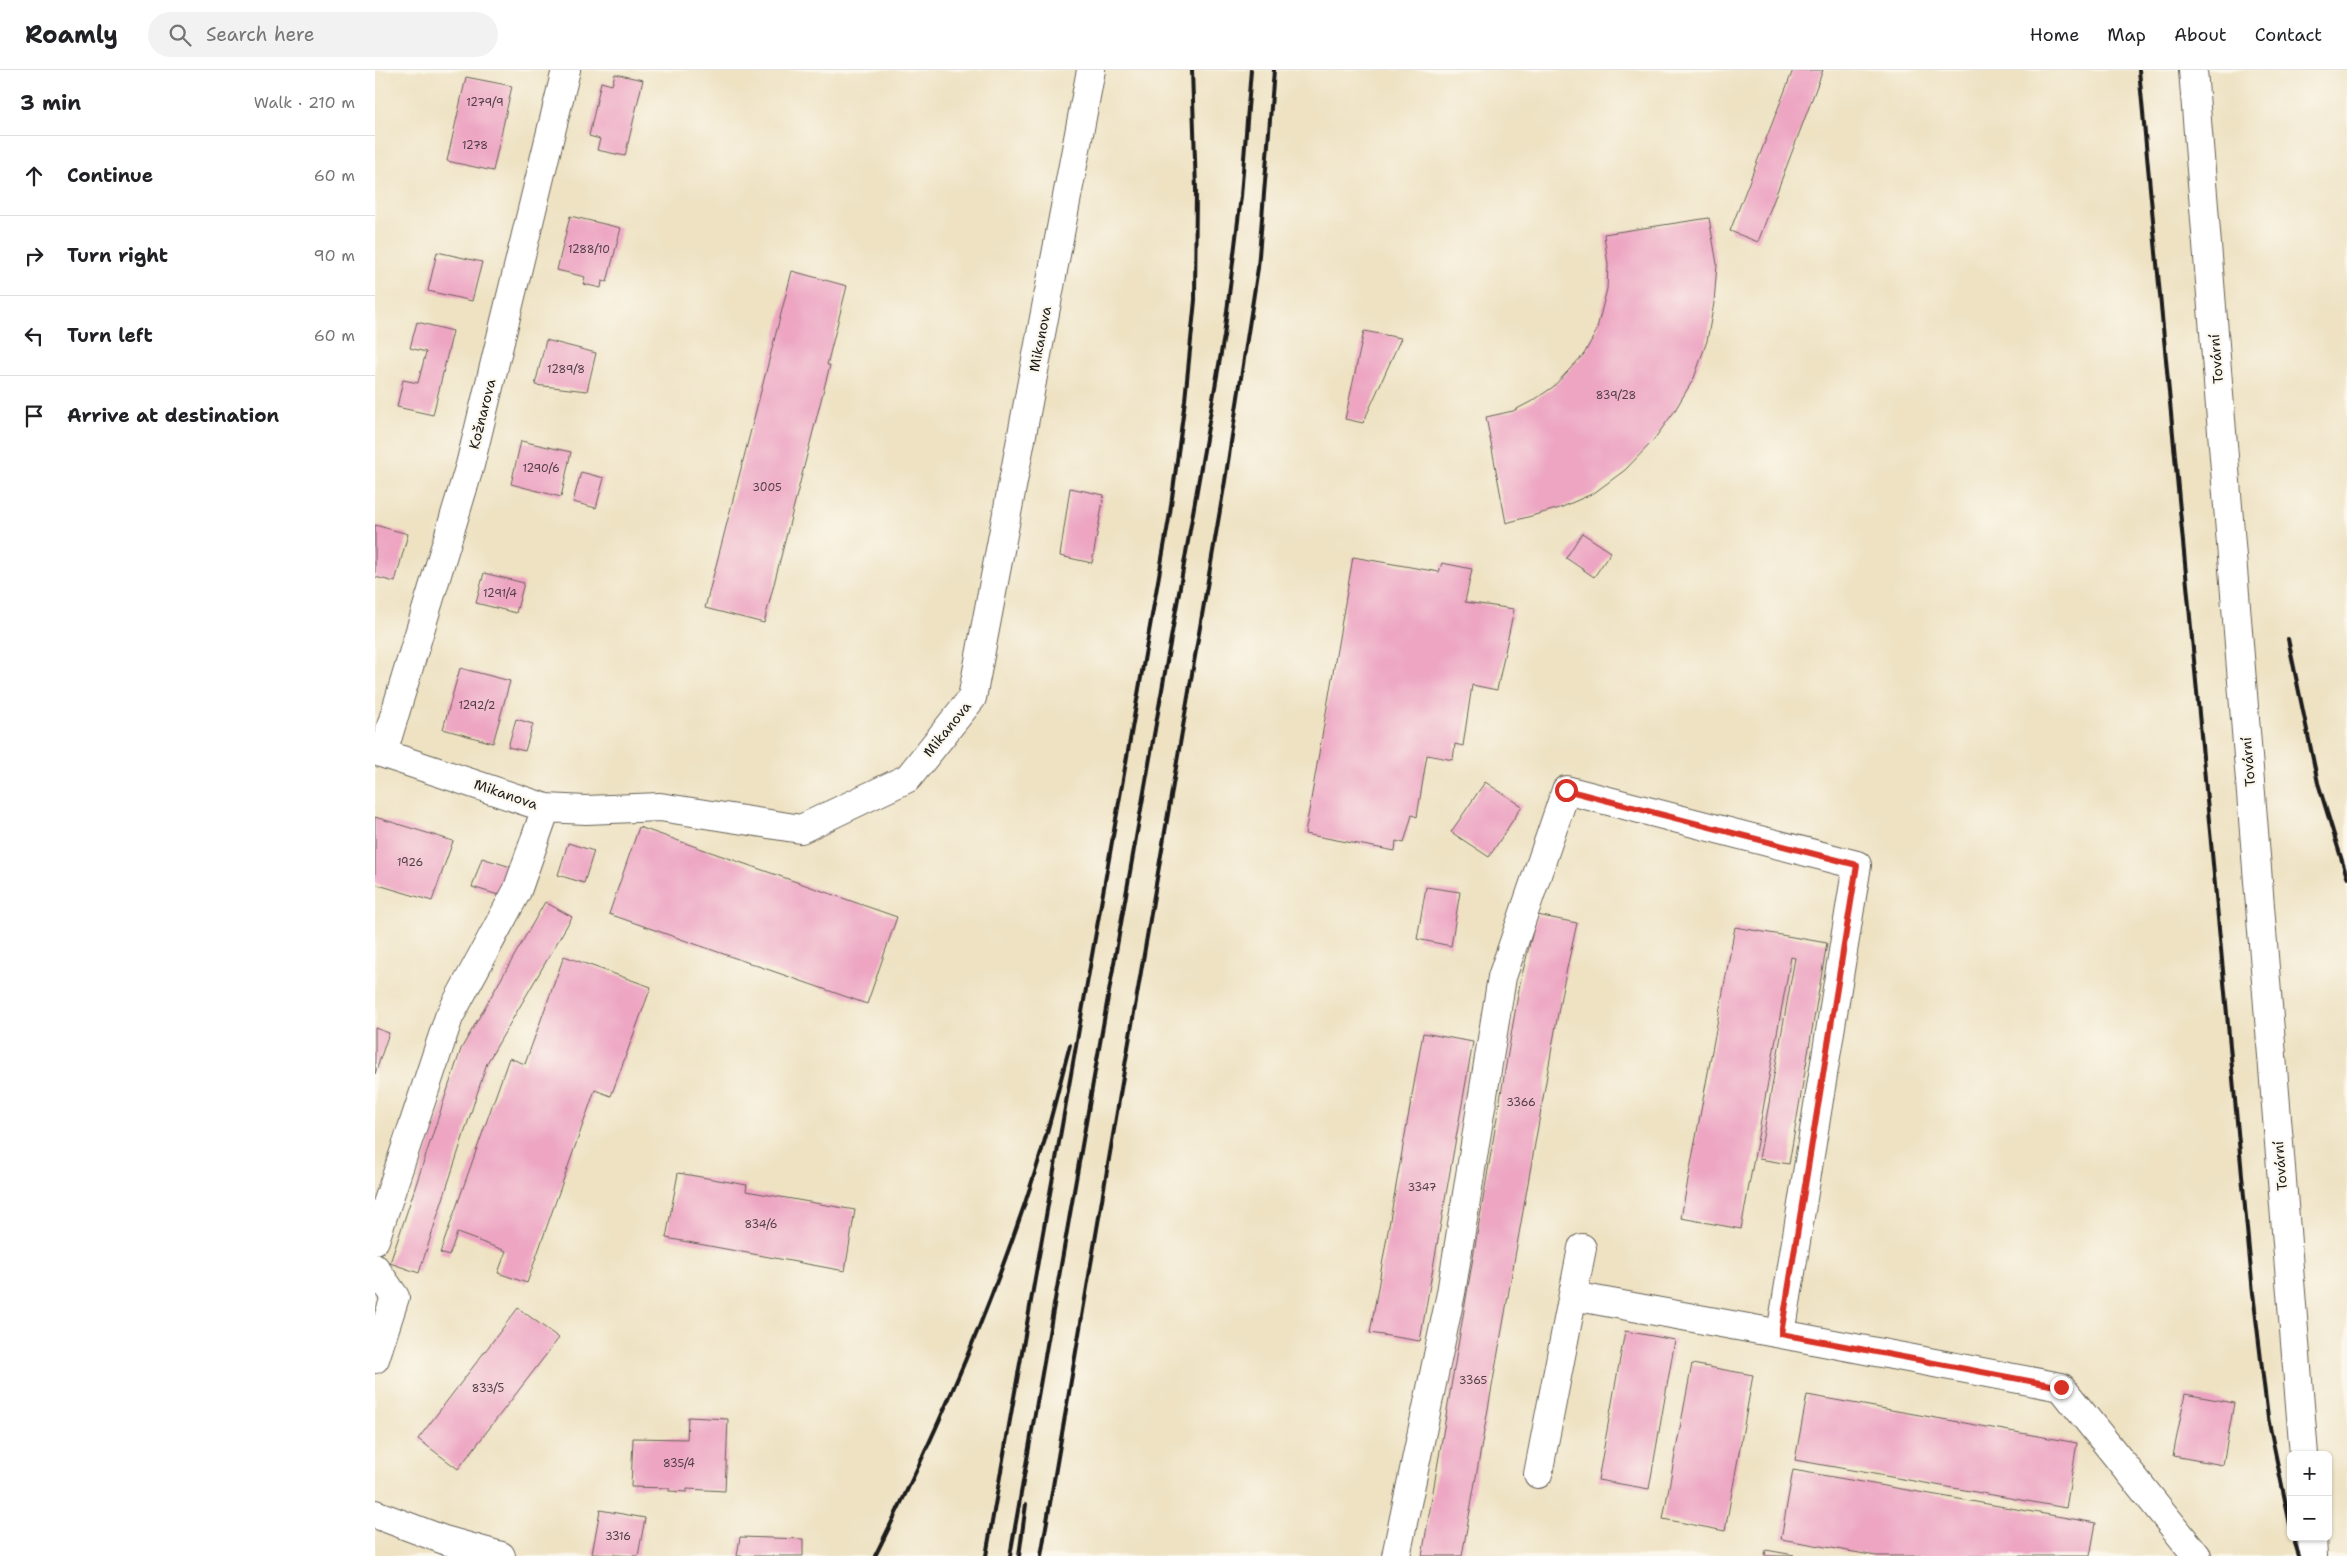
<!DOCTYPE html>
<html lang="en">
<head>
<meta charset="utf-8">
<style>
  :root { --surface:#fff; --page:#f2f2f2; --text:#202124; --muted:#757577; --line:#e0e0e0 }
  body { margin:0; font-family:"Shantell Sans",sans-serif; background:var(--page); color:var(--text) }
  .controls { position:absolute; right:15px; bottom:15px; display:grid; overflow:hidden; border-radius:8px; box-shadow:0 1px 4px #0004 }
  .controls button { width:45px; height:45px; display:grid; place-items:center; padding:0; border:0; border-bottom:1px solid var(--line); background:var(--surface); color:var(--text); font:25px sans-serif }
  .stop { position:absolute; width:15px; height:15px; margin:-11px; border:4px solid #d93025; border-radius:50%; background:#fff }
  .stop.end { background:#d93025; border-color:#fff; box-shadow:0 1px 5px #0008 }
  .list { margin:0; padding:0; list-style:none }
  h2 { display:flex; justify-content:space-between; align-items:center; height:65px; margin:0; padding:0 20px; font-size:21px }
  h2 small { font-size:16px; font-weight:400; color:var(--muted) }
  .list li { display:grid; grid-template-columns:32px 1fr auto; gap:15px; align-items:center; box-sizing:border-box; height:80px; padding:0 20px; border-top:1px solid var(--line) }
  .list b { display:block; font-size:19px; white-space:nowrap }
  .list em { font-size:16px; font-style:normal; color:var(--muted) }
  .icon { flex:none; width:28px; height:28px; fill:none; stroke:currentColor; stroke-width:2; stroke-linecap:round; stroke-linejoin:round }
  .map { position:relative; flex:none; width:1972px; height:1486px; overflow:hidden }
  header { display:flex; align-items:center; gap:30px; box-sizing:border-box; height:70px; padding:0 25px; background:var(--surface); border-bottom:1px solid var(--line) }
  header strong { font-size:24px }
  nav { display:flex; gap:28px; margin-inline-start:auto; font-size:18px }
  .search { width:350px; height:45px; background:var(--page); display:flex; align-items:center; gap:12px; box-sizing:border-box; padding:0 18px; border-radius:28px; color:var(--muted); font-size:19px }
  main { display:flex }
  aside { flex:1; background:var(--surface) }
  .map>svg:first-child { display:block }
</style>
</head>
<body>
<header>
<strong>Roamly</strong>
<div class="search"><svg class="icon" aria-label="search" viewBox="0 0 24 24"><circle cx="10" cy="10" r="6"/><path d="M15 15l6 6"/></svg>Search here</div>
<nav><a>Home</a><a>Map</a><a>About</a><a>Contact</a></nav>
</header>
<main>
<aside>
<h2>3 min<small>Walk · 210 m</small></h2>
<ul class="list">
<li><svg class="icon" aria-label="ahead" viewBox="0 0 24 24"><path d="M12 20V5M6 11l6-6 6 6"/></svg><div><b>Continue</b></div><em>60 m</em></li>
<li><svg class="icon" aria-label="right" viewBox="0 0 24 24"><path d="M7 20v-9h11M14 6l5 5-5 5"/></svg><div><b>Turn right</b></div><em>90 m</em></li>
<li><svg class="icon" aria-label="left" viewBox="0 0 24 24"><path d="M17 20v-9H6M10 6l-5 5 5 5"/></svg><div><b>Turn left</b></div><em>60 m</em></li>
<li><svg class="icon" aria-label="arrive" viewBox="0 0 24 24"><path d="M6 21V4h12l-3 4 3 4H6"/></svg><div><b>Arrive at destination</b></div></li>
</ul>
</aside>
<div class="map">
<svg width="1972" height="1486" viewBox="0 0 1972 1486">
  <rect width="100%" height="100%" fill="#fbf7ec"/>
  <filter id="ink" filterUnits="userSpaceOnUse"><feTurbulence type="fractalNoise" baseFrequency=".02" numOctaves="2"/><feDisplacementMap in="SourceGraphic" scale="10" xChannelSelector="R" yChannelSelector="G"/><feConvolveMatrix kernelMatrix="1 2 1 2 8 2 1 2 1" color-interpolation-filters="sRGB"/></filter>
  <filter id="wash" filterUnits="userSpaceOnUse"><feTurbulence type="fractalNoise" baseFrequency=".0096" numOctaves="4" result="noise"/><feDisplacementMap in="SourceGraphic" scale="20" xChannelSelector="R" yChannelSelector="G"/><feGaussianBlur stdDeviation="1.12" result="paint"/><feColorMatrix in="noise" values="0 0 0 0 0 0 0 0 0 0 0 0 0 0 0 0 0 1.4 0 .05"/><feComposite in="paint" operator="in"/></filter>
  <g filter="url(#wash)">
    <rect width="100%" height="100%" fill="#eee2c3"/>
    <g id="blocks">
      <path fill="#eda5c2" d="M1418,0H1448L1383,172L1355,161Z
        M240,4L268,10L250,86L222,80L225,69L214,66L226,12L237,15Z
        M91,7L137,16L118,101L72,91Z
        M195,146L246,158L232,212L227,211L226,218L208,214L210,207L182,200Z
        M1334,148L1342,194L1339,233L1332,271L1319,308L1299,342L1277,372L1250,400L1219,423L1185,438L1131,453L1111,347L1138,341L1159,330L1178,317L1209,284L1221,262L1232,219L1233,195L1229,164Z
        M62,182L107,192L97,231L53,221Z
        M417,201L472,216L452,295H455L389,553L330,538Z
        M42,252L78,261L58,345L22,337L28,310L43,313L51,282L35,278Z
        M989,261L1026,268L988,353L970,349Z
        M171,270L221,283L212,321L160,315Z
        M146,371L196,382L186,427L136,414Z
        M206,402L229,408L221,438L198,432Z
        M695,418L729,425L717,493L685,486Z
        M0,455L33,464L20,512L0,507Z
        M1207,463L1236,482L1219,507L1191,488Z
        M978,487L1064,502L1067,493L1097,499L1090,532L1139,539L1122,620L1097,615L1088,676L1080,674L1078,690L1052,685L1042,747L1037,745L1029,773L1021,771L1020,781L930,764Z
        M109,503L149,513L141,543L101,533Z
        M85,598L135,611L118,673L68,659Z
        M141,649L158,654L150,681L133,677Z
        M1110,712L1147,736L1114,787L1076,762Z
        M0,747L78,771L57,831L0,814Z
        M264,757L522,847L492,934L234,844Z
        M193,773L219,781L209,813L183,805Z
        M107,788L139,798L130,827L97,817Z
        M1051,817L1085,822L1076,876L1042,869Z
        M170,832L197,847L112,993L44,1203L15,1193L86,979Z
        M1162,845L1202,853L1187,921L1087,1486H1047L1145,913Z
        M1360,857L1452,873L1414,1094L1384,1089L1420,888L1416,887L1366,1159L1306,1148Z
        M189,886L276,917L236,1026L220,1020L152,1213L123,1203L131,1181L82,1163L74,1186L65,1183L134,988L150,994Z
        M0,958L14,963L0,1004Z
        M1048,963L1098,972L1045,1271L995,1263Z
        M303,1103L372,1115L371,1121L480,1140L470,1201L291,1168Z
        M143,1238L184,1268L83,1399L43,1369Z
        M1250,1261L1300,1270L1274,1419L1223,1410Z
        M1317,1294L1378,1305L1350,1461L1288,1449Z
        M1810,1324L1859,1333L1848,1395L1798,1386Z
        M1432,1325L1702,1373L1691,1438L1420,1390Z
        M313,1347L353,1349L350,1421L312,1419V1422L294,1421V1418L256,1417L258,1368L312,1369Z
        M1418,1400L1721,1453L1715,1486H1501L1406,1469Z
        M225,1440L270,1448L263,1486L217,1484Z
        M365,1467L428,1469V1486H362Z
        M1391,1480L1419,1485L1418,1486H1390Z"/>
    </g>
  </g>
  <g filter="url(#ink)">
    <use href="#blocks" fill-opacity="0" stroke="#666156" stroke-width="1"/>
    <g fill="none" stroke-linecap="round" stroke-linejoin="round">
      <defs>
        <path id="minor" d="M1818,0L1929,1385
          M0,681L171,738L211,740L285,737L426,759L533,708L597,628L716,0
          M8,683L95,395L191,0
          M0,1170L74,947L142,821L171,738
          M0,1198L20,1227L0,1289
          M1198,1226L1406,1264
          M1163,1404L1207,1178
          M0,1444L69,1470L126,1486
          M1937,1467L1938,1486
          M1021,1486L1076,1223L1127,907L1191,720L1482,795L1406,1264L1686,1317L1822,1486"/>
      </defs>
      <use href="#minor" stroke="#666156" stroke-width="30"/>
      <use href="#minor" stroke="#fff" stroke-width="28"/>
      <path stroke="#1c1c1c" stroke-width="4" d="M1764,0L1878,1223L1893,1348L1916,1459
        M1913,569L1943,713L1972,807
        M1918,1467L1924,1486
        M500,1486C563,1360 620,1230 662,1096C675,1056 684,1015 695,975
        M611,1486L795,443L810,330L820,230L821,120L817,0
        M635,1486L849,266L866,126L876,0
        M644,1486L651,1434
        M666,1486L850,411L883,198L899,0"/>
    </g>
  </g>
  <g fill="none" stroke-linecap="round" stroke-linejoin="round" filter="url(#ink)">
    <path stroke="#d93025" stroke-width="6" d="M1191,720L1482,795L1406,1264L1686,1317"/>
  </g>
  <g text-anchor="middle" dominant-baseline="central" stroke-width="4.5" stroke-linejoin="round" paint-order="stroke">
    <g font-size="11" fill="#503e46">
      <text x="110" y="32">1279/9</text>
      <text x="100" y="75">1278</text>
      <text x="214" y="179">1288/10</text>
      <text x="191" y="299">1289/8</text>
      <text x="1241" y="325">839/28</text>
      <text x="166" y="398">1290/6</text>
      <text x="392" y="417">3005</text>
      <text x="125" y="523">1291/4</text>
      <text x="102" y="635">1292/2</text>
      <text x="35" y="792">1926</text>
      <text x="1146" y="1032">3366</text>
      <text x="1047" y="1117">3347</text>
      <text x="386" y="1154">834/6</text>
      <text x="1098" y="1310">3365</text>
      <text x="113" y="1318">833/5</text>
      <text x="304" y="1393">835/4</text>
      <text x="243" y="1466">3316</text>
    </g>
    <g font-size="14" fill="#1c1c1c" stroke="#fbf7ec">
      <text transform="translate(665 269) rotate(-79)">Mikanova</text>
      <text transform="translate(1841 289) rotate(-95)">Tovární</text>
      <text transform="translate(107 344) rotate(-76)">Kožnarova</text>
      <text transform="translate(572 659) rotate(-51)">Mikanova</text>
      <text transform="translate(1873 692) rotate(-95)">Tovární</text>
      <text transform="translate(131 724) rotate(19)">Mikanova</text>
      <text transform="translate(1905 1096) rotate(-95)">Tovární</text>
    </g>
  </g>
</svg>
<div class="controls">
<button>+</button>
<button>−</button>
</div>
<div class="stop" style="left:1191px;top:720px"></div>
<div class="stop end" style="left:1686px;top:1317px"></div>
</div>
</main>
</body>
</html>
